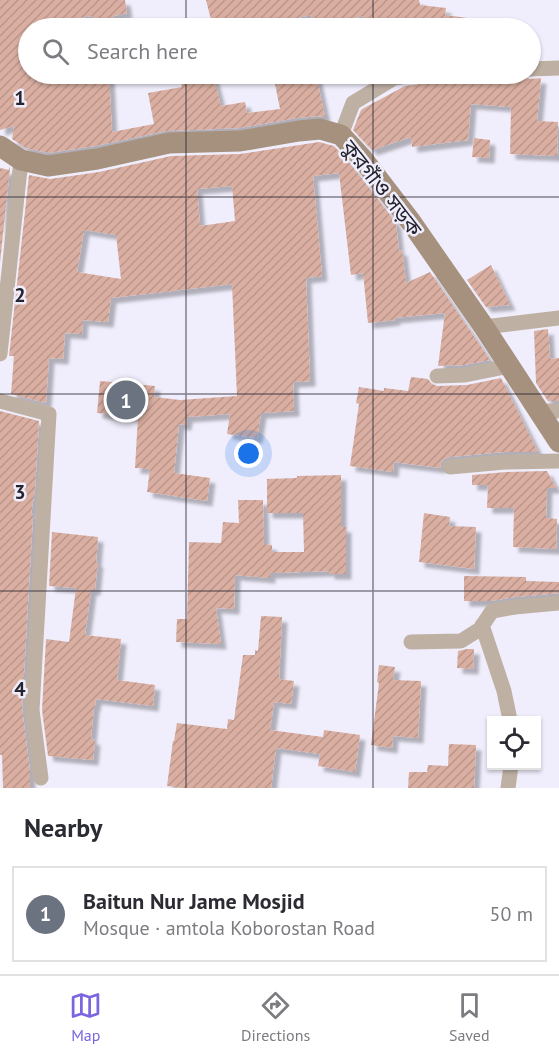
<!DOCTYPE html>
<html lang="en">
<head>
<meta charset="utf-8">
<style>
  :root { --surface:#fff; --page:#f2f2f3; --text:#2b2b33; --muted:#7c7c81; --line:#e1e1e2; --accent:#7b65e0 }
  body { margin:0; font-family:"PT Sans","Noto Sans Bengali",sans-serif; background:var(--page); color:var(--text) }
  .controls { position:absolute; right:18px; bottom:18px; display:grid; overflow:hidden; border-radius:0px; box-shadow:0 2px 4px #0004 }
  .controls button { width:54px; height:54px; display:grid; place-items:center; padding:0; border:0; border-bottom:2px solid var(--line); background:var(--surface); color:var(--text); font:30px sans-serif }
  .you { position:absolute; left:249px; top:454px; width:21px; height:21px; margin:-15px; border:4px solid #fff; border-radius:50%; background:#1a73e8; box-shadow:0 0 0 9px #1a73e833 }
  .badge { display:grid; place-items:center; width:39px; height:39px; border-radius:50%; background:var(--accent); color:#fff; font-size:20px; font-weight:700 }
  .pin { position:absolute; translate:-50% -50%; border:3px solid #fff; box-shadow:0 2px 6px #0006 }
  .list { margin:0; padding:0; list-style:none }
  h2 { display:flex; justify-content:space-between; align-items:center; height:78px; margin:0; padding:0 24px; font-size:26px }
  h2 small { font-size:20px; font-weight:400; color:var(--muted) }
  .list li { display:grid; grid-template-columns:39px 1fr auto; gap:18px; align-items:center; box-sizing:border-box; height:96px; margin:0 12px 12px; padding:0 12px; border:2px solid var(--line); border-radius:0px }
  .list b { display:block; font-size:22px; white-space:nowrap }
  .list p { margin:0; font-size:20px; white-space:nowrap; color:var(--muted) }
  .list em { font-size:20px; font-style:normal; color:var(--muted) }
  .icon { flex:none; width:33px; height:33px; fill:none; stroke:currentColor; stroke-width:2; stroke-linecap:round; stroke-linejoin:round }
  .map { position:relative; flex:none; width:559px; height:788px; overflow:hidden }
  .search { position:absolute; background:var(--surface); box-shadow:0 2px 4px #0004; left:18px; right:18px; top:18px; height:66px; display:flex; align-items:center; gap:15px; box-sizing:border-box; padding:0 21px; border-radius:33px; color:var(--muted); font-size:22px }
  .sheet { height:186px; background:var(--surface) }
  nav { display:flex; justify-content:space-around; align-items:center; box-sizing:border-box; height:84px; border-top:2px solid var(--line); background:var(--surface); font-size:16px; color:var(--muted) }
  nav a { display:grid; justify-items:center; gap:3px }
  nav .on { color:var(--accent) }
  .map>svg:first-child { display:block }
</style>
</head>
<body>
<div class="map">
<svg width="559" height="788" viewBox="0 0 559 788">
  <defs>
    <pattern id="building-hatch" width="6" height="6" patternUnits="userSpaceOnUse" patternTransform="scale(1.5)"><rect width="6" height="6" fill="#daafa2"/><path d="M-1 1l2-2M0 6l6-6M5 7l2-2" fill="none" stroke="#bb968c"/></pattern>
    <filter id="shadow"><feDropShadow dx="5.5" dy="5.5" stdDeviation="1.5" flood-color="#0004"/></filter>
  </defs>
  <rect width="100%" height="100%" fill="#f0eefc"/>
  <path fill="url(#building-hatch)" fill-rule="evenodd" filter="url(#shadow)" d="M0,0H125L127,13L113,16L114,19L93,23L92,16L48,22L49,28H28V75L72,76V74H109L112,132L154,124L148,93L182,87L178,74H194L196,79L213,75L221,106L245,102L247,113L280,109L274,79L299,74H316L325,117L319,116L297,118L239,128L166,131L95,146L48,153L26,148L12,139L14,126L0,130Z
    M206,0H419L420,5L446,8L445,15L475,19L474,28H365L363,16L315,28L311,15L259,26L258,23L231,28H213Z
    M452,74L498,76V74L524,77L530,79L541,78L537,121L558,122L557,156L510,154L511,107L471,104L468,140L412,147L411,137L372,150L353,130L361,110L364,108L405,86L421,84L427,80L439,78L452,80Z
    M474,138L490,140L489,158L472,157Z
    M319,142L334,146L352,166L396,223L399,251L402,250L406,283L430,272L490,360L464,365L438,366L445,313L394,318L395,320L368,323L363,273L351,275L339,173L313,176L322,276L306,278L310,381L293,382L294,411L261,413L257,438L227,434L230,414L187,417L186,425L179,424L174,473L210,478L207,501L147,492L150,469L135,468L138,417L97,413L100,381L155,386L154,397L180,400L237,396L232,284L111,298L108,322L83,320L82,334L65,333L63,359L49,358L46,403L11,394L14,356H9L29,175L50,179L99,172L171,156L240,154ZM232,186L235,221L200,226L197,189ZM84,230L116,235L121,279L77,272Z
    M9,167L10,168L0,263V168L9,170Z
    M491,265L510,305L486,307L467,280Z
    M548,329L550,359L559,358V401H548L536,383L534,331Z
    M411,377L428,379L432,384L437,386L467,385L501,378L538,452H504L449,457L444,459L441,463L440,468L394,462L393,472L350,466L359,404L356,403L359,387L384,391V388L408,391Z
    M0,411L39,421L35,489L31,514L33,515L22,709L30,771V788H3L2,755H0Z
    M547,471L556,488H547L546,518L557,519L556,549L513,547L514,508H487L488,485H472V475L506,472Z
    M341,475V527H346V574H329V571L270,573V578L235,575L234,609L216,608L221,644L176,642L177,619H187L189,542L221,543L223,522L239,523L238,500H263L264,544L272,545V552H304L303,513H267V479L297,478V476Z
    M424,513L450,517L449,526L476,527L474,569L419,562Z
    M52,532L98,537L96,562H98L95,590H91L85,635L121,639L117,680L155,685L153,706L96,699L95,706H94L91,739L95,740L93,760L48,756L42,710L46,639L69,642L76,588L49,586Z
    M464,576L526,577V581L559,582V593L514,597L491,601H464Z
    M261,616L282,617L279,679L294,681L291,704L274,702L270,730L323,737L324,730L360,735L355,772L318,766L320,754L276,748L271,788H184L167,786L173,741H174L177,723L227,729L228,719L234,720L243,655H255V650L258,651Z
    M467,649H474L473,669L457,668L458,651Z
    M379,665L395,667L393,680L421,681L418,738L393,736L392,748L371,745L379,683L377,682Z
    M449,744L476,745L474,788H408L409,772H427L428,765L448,766Z"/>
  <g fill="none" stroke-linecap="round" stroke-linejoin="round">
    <path stroke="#bfb0a4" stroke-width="15" d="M530,69L559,68
      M341,135L353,103L394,78L420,74
      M484,327L559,318
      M0,354L21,160
      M437,376L465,375L509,366
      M0,401L49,414L32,710L41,778
      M539,411H559
      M450,467L505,462L559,461
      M482,625L504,691L510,720
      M411,642L461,641L480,629L492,611L515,607L559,603
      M508,788L511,766"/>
    <path stroke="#a6917e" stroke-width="21" d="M0,146L21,160L48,166L97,159L169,143L240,141L299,131L320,129L341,135L362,158L411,222L484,327L559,442"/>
  </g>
  <path fill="none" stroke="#25232c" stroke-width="1.5" stroke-opacity="0.55" d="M186,0V28M373,0V28M186,74V788M373,74V788M0,197H559M0,394H559M0,591H559"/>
  <g text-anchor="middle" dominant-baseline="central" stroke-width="5" stroke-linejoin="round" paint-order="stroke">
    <g font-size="21" fill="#25232c" stroke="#f0eefc">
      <text transform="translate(382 188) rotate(52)">কুরগাঁও সড়ক</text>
    </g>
  </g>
  <g font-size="20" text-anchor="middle" font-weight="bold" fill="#25232c" stroke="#f0eefc" stroke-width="5" stroke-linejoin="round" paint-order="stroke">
    <text x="20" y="105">1</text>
    <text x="20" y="302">2</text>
    <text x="20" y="499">3</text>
    <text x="20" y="696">4</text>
  </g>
</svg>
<div class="controls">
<button><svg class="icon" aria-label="locate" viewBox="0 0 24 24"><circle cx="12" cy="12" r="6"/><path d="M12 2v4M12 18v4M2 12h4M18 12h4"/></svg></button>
</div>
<div class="you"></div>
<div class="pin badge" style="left:126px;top:400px;background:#6b7280">1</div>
<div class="search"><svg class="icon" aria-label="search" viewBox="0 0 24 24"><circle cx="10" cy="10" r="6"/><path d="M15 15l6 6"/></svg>Search here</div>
</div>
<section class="sheet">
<h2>Nearby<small></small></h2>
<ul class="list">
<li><span class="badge" style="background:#6b7280">1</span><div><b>Baitun Nur Jame Mosjid</b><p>Mosque · amtola Koborostan Road</p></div><em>50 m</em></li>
</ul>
</section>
<nav>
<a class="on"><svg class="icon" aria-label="map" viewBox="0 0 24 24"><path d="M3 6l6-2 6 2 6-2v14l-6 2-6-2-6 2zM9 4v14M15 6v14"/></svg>Map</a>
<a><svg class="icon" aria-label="directions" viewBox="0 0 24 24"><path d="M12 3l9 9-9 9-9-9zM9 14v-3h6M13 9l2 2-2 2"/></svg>Directions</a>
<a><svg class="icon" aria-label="saved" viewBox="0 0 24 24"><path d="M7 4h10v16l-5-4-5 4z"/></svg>Saved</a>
</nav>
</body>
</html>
